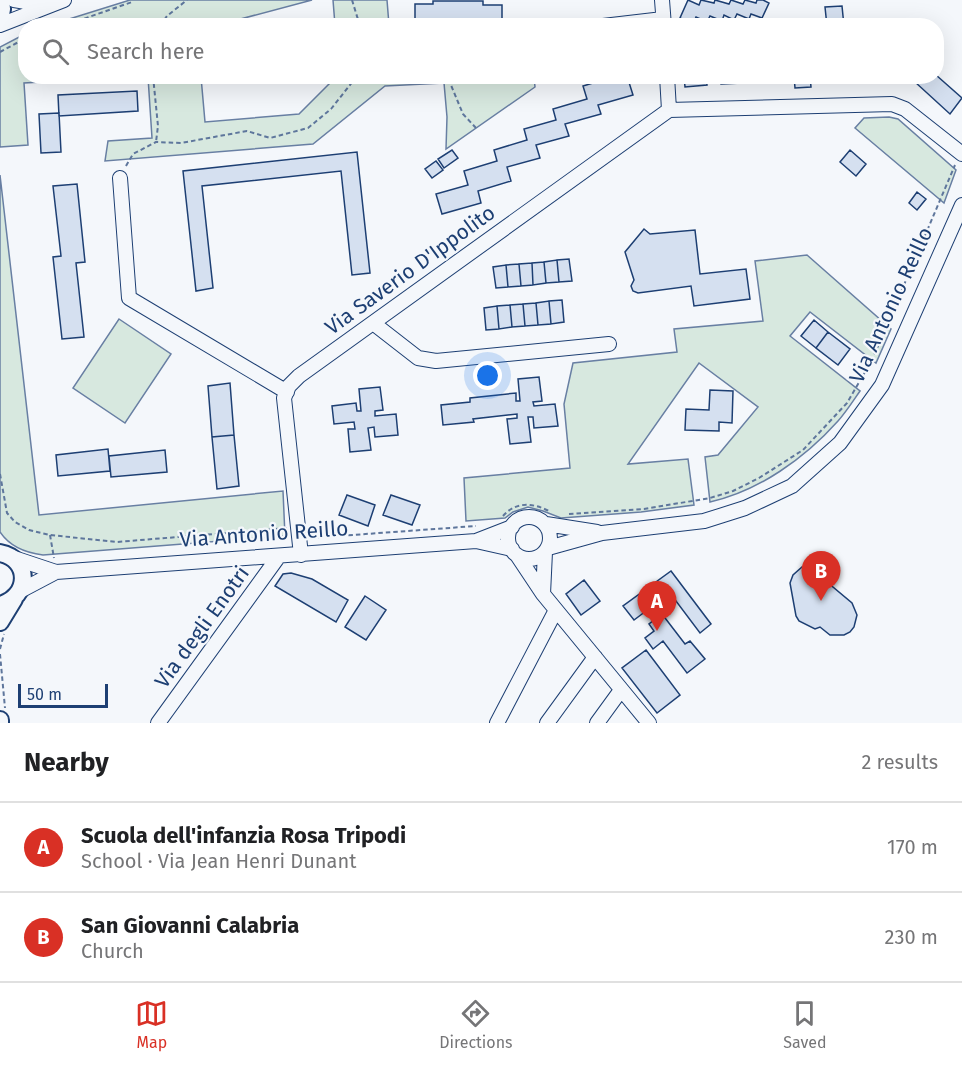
<!DOCTYPE html>
<html lang="en">
<head>
<meta charset="utf-8">
<style>
  :root { --surface:#fff; --page:#f6f6f6; --text:#202124; --muted:#757577; --line:#e0e0e0; --accent:#d93025 }
  body { margin:0; font-family:"Fira Sans",sans-serif; background:var(--page); color:var(--text) }
  .scale { position:absolute; left:18px; bottom:15px; width:90px; box-sizing:border-box; padding-left:6px; border:3px solid #1d3f73; border-top:0; font-size:16px; line-height:21px; white-space:nowrap; color:#1d3f73; -webkit-text-stroke:4px #f4f7fb; paint-order:stroke }
  .you { position:absolute; left:488px; top:376px; width:21px; height:21px; margin:-15px; border:4px solid #fff; border-radius:50%; background:#1a73e8; box-shadow:0 0 0 9px #1a73e833 }
  .badge { display:grid; place-items:center; width:39px; height:39px; border-radius:50%; background:var(--accent); color:#fff; font-size:20px; font-weight:700 }
  .pin { position:absolute; translate:-50% -50px; filter:drop-shadow(0 2px 3px #0008) }
  .pin::after { content:''; position:absolute; top:32px; width:21px; height:18px; background:inherit; clip-path:polygon(0 0,100% 0,50% 100%) }
  .list { margin:0; padding:0; list-style:none }
  h2 { display:flex; justify-content:space-between; align-items:center; height:78px; margin:0; padding:0 24px; font-size:26px }
  h2 small { font-size:20px; font-weight:400; color:var(--muted) }
  .list li { display:grid; grid-template-columns:39px 1fr auto; gap:18px; align-items:center; box-sizing:border-box; height:90px; padding:0 24px; border-top:2px solid var(--line) }
  .list b { display:block; font-size:22px; white-space:nowrap }
  .list p { margin:0; font-size:20px; white-space:nowrap; color:var(--muted) }
  .list em { font-size:20px; font-style:normal; color:var(--muted) }
  .icon { flex:none; width:33px; height:33px; fill:none; stroke:currentColor; stroke-width:2; stroke-linecap:round; stroke-linejoin:round }
  .map { position:relative; flex:none; width:962px; height:723px; overflow:hidden }
  .search { position:absolute; background:var(--surface); box-shadow:0 6px 24px #0002; left:18px; right:18px; top:18px; height:66px; display:flex; align-items:center; gap:15px; box-sizing:border-box; padding:0 21px; border-radius:24px; color:var(--muted); font-size:22px }
  .sheet { height:258px; background:var(--surface) }
  nav { display:flex; justify-content:space-around; align-items:center; box-sizing:border-box; height:84px; border-top:2px solid var(--line); background:var(--surface); font-size:16px; color:var(--muted) }
  nav a { display:grid; justify-items:center; gap:3px }
  nav .on { color:var(--accent) }
  .map>svg:first-child { display:block }
</style>
</head>
<body>
<div class="map">
<svg width="962" height="723" viewBox="0 0 962 723">
  <rect width="100%" height="100%" fill="#f4f7fb"/>
  <path fill="#d7e8df" stroke="#687fa3" stroke-width="1.5" d="M130,0H312L218,25H50Z
    M333,0H387L389,25H335Z
    M25,34L26,76L131,77L24,83L28,145L0,147V47Z
    M148,77H201L205,122L299,114L336,77H534L535,87L446,149L447,117L444,83L385,86L313,144L105,161L108,141L152,138Z
    M889,117L898,119L956,170L944,203L855,128L864,118Z
    M0,175L39,515L283,491L285,536L43,555C26,553 10,547 0,532Z
    M807,255L891,329L876,363L810,312L790,336L860,391C853,401 846,412 838,421C805,458 759,491 710,502L705,457L718,455L758,407L699,363L628,464L688,459L694,505L641,512L561,518L543,511L528,507L513,512L505,518L466,521L464,478L570,468L564,404L573,363L677,352L674,329L763,321L755,261Z
    M119,319L171,354L125,423L73,388Z"/>
  <path fill="#d5e0f0" stroke="#1d3f73" stroke-width="1.5" d="M688,0L699,5L701,0L714,3L715,0L729,4L731,0L743,4L745,0L756,3L757,0H763L769,3L762,18L751,14L749,19L737,14L734,20L724,15L722,21L710,16L707,22L696,17L693,24L680,18Z
    M433,1H483V5H502V26L436,24V26H415V4H433Z
    M842,6L844,26H827L825,7Z
    M936,75L962,98L950,114L915,82L920,76Z
    M213,76H236L237,82L213,83Z
    M616,76H627L633,95L598,105L601,114L565,124L569,136L536,145L540,158L507,167L511,181L478,191L481,203L442,214L436,194L468,185L464,171L497,161L494,150L527,140L524,129L556,120L553,109L587,99L583,86Z
    M684,76H706L707,85L685,87Z
    M720,76H742V83L721,84Z
    M757,76H778L779,82L757,83Z
    M794,76H810L811,87L795,88Z
    M137,91L138,111L59,116L58,95Z
    M59,113L61,152L41,153L39,114Z
    M452,150L458,158L444,168L438,159Z
    M850,150L866,164L856,176L840,162Z
    M357,152L370,273L352,275L341,171L202,186L213,288L196,291L183,171Z
    M436,161L443,170L432,178L425,169Z
    M77,184L85,262L76,263L84,337L62,339L53,257L61,256L53,186Z
    M917,192L926,199L917,210L909,203Z
    M644,229L650,234L695,230L700,274L746,269L750,299L694,306L691,286L638,293L633,291L631,286L634,280L625,252Z
    M569,259L572,281L559,282L557,260Z
    M557,260L559,282L546,283L544,262Z
    M544,262L546,283L533,285L532,263Z
    M532,263L533,285L521,286L519,264Z
    M519,264L521,286L508,287L506,265Z
    M506,265L508,287L496,288L493,267Z
    M562,300L564,322L551,324L549,301Z
    M549,301L551,324L538,325L536,303Z
    M536,303L538,325L525,326L523,304Z
    M523,304L525,326L512,327L510,305Z
    M510,305L512,327L499,329L497,306Z
    M497,306L499,329L486,330L484,308Z
    M814,320L828,332L816,348L801,336Z
    M828,332L850,349L838,365L816,348Z
    M539,377L542,401L533,402L534,406L555,404L558,426L534,428L533,417H528L531,442L510,444L507,419L517,418V414L473,419L474,422L443,425L441,405L470,402V398L516,393V401H520L518,379Z
    M230,383L234,435L212,437L208,386Z
    M380,387L383,410L375,411V416L396,414L398,435L375,437L374,427L368,428L371,450L350,452L348,429H355L354,422L334,424L332,406L356,403L357,411H361L359,389Z
    M710,390L733,391L732,423L719,422V431L685,430L686,409L709,410Z
    M234,435L239,486L217,489L212,437Z
    M108,449L110,471L58,476L56,455Z
    M165,450L167,472L111,477L109,456Z
    M347,495L375,505L368,526L339,515Z
    M391,495L420,505L412,525L383,515Z
    M802,567H809L852,603L857,615L854,627L850,632L844,635H830L820,627L815,629L799,621L796,616L790,583L793,575Z
    M671,571L711,624L700,633L670,593L634,620L623,606Z
    M291,573L312,579L348,600L336,622L275,586L283,574Z
    M584,580L600,601L581,615L566,594Z
    M365,596L386,610L366,640L345,627Z
    M662,614L685,644L690,641L705,659L687,673L663,641L653,649L645,638L654,631L649,624Z
    M646,650L680,695L657,713L622,668Z"/>
  <g fill="none" stroke-linecap="round" stroke-linejoin="round">
    <defs>
      <path id="minor" d="M14,0L44,5
        M662,0L664,26
        M0,25L64,0
        M603,26L663,19
        M669,110L892,104L905,109L962,154
        M120,178L129,298L287,392
        M373,323L418,358L436,361L609,344
        M508 538a21 21 0 1 1 42 0a21 21 0 1 1-42 0Z
        M546,524L597,532
        M476,541L512,549
        M548,548L602,533L704,521L745,508L792,486L840,443L882,385L962,205
        M301,555L284,398L289,386L299,376L669,110L667,76
        M517,555L543,594L649,723
        M14,558L56,572L476,541L512,527
        M20,591L56,572
        M543,594L545,552
        M158,723L279,556
        M497,723L556,610
        M547,723L595,657
        M597,723L621,690"/>
      <path id="major" d="M0,20L2,9L1,0
        M0,553C31,559 30,597 0,605
        M0,622L14,599
        M0,720V723"/>
    </defs>
    <use href="#minor" stroke="#1d3f73" stroke-width="16"/>
    <use href="#major" stroke="#1d3f73" stroke-width="20"/>
    <path stroke="#5e769c" stroke-width="2" stroke-dasharray="4.5 3" stroke-linecap="butt" d="M352,0L360,26
      M63,26L132,2V0
      M160,26L167,16L187,0
      M0,52L26,38
      M153,76L158,126L156,142
      M442,76L448,78L463,114L476,128
      M126,166L133,154L156,142L181,143L247,131L270,138L308,128L331,109L357,76
      M0,474L7,513L15,522L29,530L50,535L117,542L287,528
      M569,514L644,509L710,498L733,491L759,478L803,450L847,403L872,360L955,165
      M503,516C516,501 533,503 549,511
      M50,535L54,558
      M311,538L476,526
      M0,649L4,634
      M0,654L5,708"/>
    <use href="#minor" stroke="#f4f7fb" stroke-width="14"/>
    <use href="#major" stroke="#f4f7fb" stroke-width="16"/>
  </g>
  <g text-anchor="middle" dominant-baseline="central" stroke-width="4.5" stroke-linejoin="round" paint-order="stroke">
    <g font-size="21" fill="#1d3f73" stroke="#f4f7fb">
      <text transform="translate(410 270) rotate(-36)">Via Saverio D'Ippolito</text>
      <text transform="translate(891 305) rotate(-65)">Via Antonio Reillo</text>
      <text transform="translate(264 534) rotate(-4)">Via Antonio Reillo</text>
      <text transform="translate(202 627) rotate(-54)">Via degli Enotri</text>
    </g>
  </g>
</svg>
<div class="scale">50 m</div>
<div class="you"></div>
<div class="pin badge" style="left:657px;top:631px">A</div>
<div class="pin badge" style="left:821px;top:601px">B</div>
<div class="search"><svg class="icon" aria-label="search" viewBox="0 0 24 24"><circle cx="10" cy="10" r="6"/><path d="M15 15l6 6"/></svg>Search here</div>
</div>
<section class="sheet">
<h2>Nearby<small>2 results</small></h2>
<ul class="list">
<li><span class="badge">A</span><div><b>Scuola dell'infanzia Rosa Tripodi</b><p>School · Via Jean Henri Dunant</p></div><em>170 m</em></li>
<li><span class="badge">B</span><div><b>San Giovanni Calabria</b><p>Church</p></div><em>230 m</em></li>
</ul>
</section>
<nav>
<a class="on"><svg class="icon" aria-label="map" viewBox="0 0 24 24"><path d="M3 6l6-2 6 2 6-2v14l-6 2-6-2-6 2zM9 4v14M15 6v14"/></svg>Map</a>
<a><svg class="icon" aria-label="directions" viewBox="0 0 24 24"><path d="M12 3l9 9-9 9-9-9zM9 14v-3h6M13 9l2 2-2 2"/></svg>Directions</a>
<a><svg class="icon" aria-label="saved" viewBox="0 0 24 24"><path d="M7 4h10v16l-5-4-5 4z"/></svg>Saved</a>
</nav>
</body>
</html>
